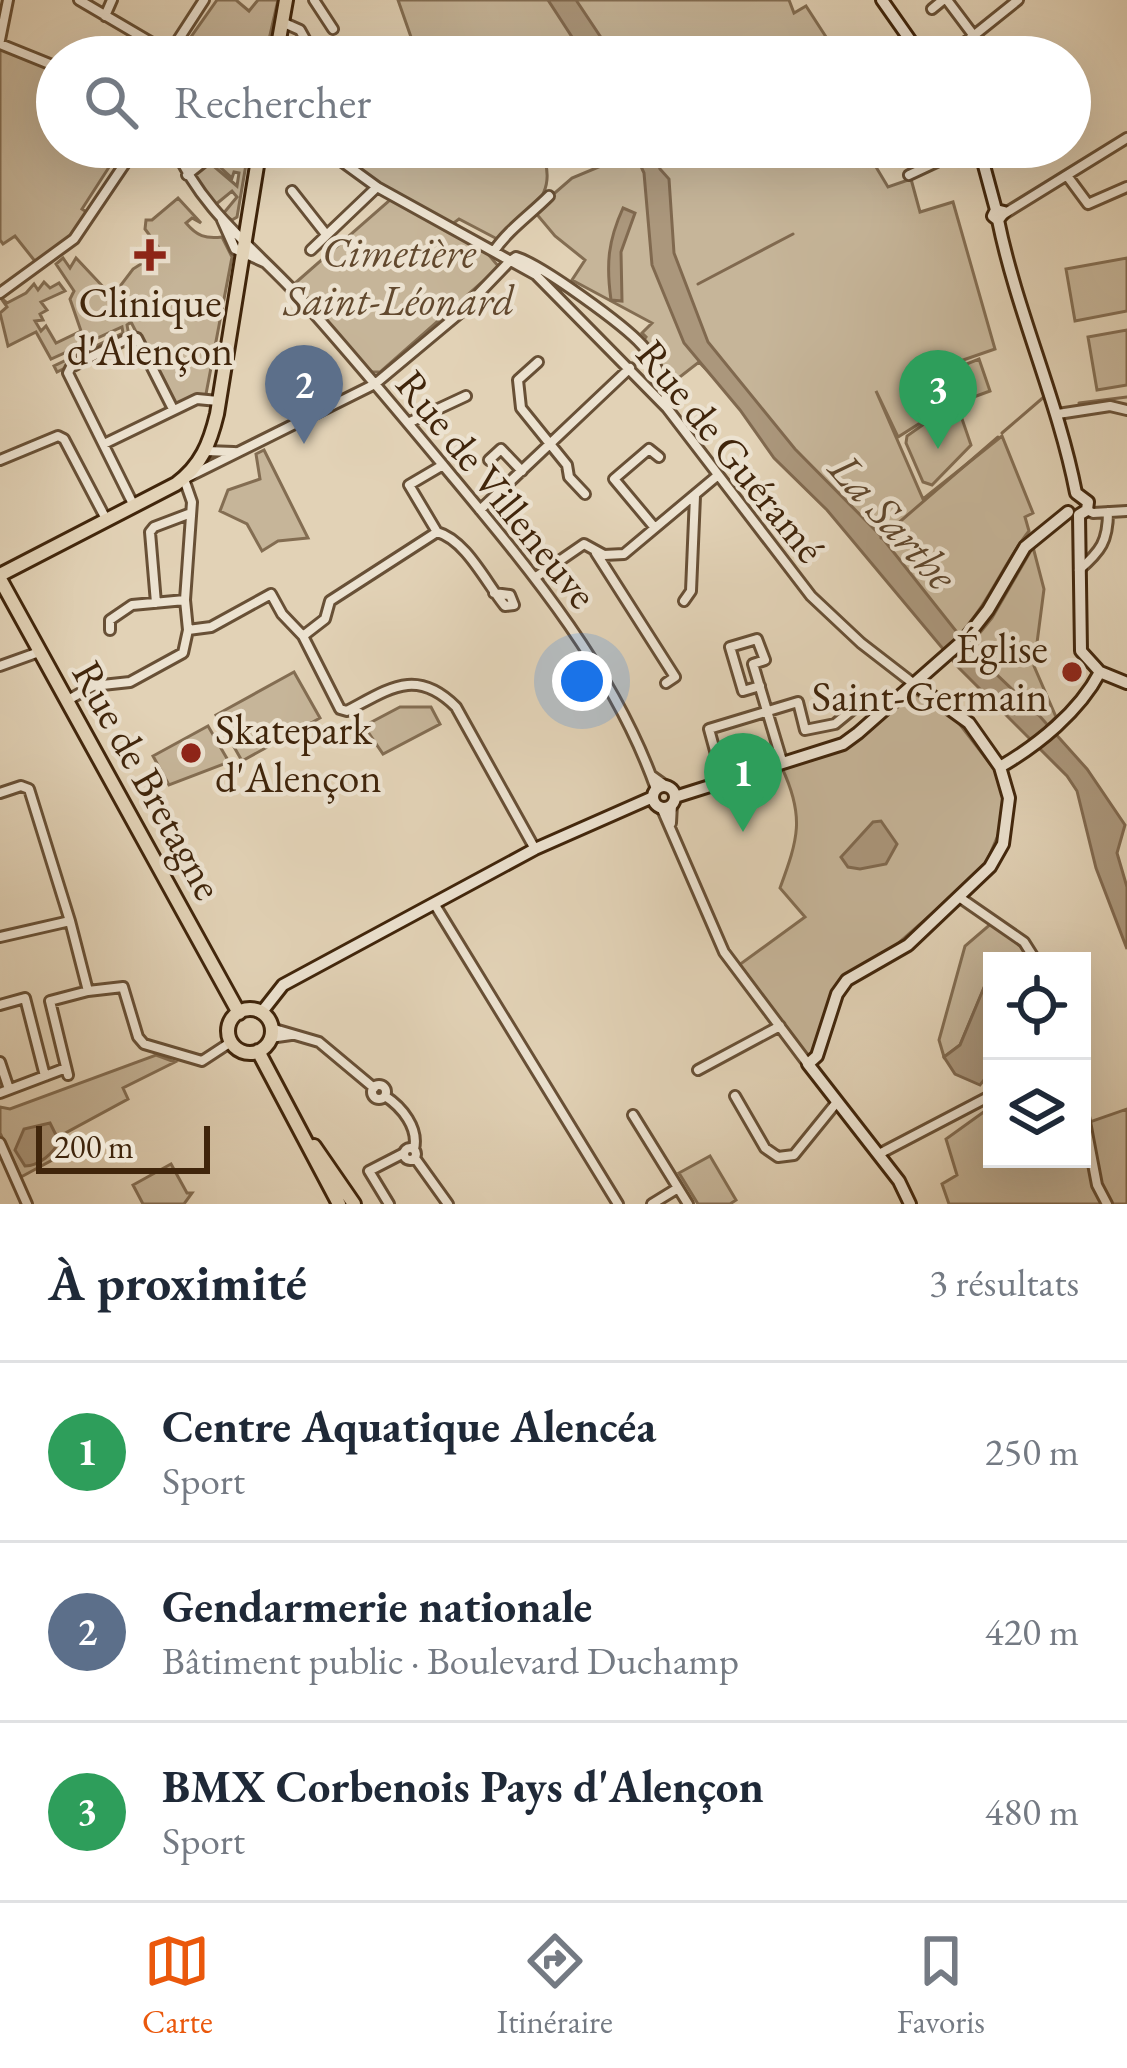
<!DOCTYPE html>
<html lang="fr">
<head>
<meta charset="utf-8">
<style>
  :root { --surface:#fff; --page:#f6f6f7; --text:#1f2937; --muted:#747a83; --line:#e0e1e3; --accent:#ea580c }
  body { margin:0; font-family:"EB Garamond",serif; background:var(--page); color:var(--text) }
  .controls { position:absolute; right:36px; bottom:36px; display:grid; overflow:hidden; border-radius:0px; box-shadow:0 12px 48px #0002 }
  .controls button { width:108px; height:108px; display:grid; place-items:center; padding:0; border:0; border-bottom:3px solid var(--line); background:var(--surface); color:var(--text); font:60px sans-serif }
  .scale { position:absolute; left:36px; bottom:30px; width:174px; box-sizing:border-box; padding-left:12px; border:6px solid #40250b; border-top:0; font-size:33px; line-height:42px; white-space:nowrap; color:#40250b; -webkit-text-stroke:9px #ece2d0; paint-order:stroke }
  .you { position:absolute; left:582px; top:681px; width:42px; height:42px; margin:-30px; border:9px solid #fff; border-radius:50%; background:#1a73e8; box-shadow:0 0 0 18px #1a73e833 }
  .badge { display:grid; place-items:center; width:78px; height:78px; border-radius:50%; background:var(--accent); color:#fff; font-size:39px; font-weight:700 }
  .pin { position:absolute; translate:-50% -99px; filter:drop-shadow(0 3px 6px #0008) }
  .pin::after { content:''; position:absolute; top:63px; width:42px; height:36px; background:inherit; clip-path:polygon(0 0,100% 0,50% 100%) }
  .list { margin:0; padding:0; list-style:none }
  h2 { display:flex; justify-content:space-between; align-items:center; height:156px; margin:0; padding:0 48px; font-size:51px }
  h2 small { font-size:39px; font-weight:400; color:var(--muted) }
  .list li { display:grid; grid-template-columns:78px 1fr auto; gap:36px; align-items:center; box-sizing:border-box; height:180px; padding:0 48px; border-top:3px solid var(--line) }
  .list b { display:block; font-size:45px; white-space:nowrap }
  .list p { margin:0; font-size:39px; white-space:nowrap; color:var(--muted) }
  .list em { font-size:39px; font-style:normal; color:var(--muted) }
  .icon { flex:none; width:66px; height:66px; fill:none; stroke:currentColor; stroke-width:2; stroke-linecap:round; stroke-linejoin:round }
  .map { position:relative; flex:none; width:1127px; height:1204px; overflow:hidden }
  .search { position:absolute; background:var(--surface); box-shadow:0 12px 48px #0002; left:36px; right:36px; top:36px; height:132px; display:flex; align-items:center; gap:30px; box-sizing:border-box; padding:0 42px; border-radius:66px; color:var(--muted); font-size:45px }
  .sheet { height:696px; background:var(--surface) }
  nav { display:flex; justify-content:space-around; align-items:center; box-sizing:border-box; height:168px; border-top:3px solid var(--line); background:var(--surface); font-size:33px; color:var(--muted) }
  nav a { display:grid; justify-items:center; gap:6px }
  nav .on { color:var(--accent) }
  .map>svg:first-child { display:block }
</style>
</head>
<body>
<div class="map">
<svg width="1127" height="1204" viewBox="0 0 1127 1204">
  <rect width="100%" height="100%" fill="#e2d2b6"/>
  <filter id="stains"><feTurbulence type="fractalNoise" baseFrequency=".00167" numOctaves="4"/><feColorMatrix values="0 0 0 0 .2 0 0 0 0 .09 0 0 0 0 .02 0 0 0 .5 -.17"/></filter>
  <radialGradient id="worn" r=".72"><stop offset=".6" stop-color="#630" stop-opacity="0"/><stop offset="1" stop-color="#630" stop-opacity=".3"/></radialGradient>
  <path fill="#c6b599" stroke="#836d52" stroke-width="3" d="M217,0H236L249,11L258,0H278L265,57H220L200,52L197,55L194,54L196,49L177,45L182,38L188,41Z
    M398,0H789L794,13L806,6L839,57H418Z
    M0,47L57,72V147H122L82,209L88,213L74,234L38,265L15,236L3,244L0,240Z
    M226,147H249L237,217L232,220L223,214L237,197L232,191L215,205L194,178L195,173L210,163L237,186L239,173L234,172L232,178L220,167L228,160L239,165L241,156L227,151Z
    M355,147H539C563,192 530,211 501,241L459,219L447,228L336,159Z
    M624,147H864L888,187L911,179L920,212L953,202L995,349L914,377L928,418L898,437L876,391L923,499L1002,436L1033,513L1025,517L1029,531C1003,564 988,605 959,635L699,362L667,387L643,341L646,337L642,333L652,323L572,280L585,260L555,236L534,211L572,178L625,156Z
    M178,198L201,223L192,218L186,223C197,236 205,239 222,237L232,257L206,394L173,404L131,322L127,325L129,336L57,372L54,366L123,333L122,327L51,359L36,332L8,346L0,313L7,307L0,297L7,303L26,293L34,284L38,290L44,282L50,288L59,283L65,291L41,302L47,310L40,314L43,320L35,321L41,331L46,326L56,343L81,331L70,299L74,291L56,264L63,258L70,268L76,258L107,291L118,289L133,269L144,262L134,254L137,249L145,255L149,250L150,255L159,248L145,229L146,220H152Z
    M391,199L488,254L499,267L380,372H371L293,285Z
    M1127,258V311L1075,321L1066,269Z
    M1127,330V385L1097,390L1088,337Z
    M979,359L990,391L960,402L949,371Z
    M941,412L946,417L960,413L971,445L932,485L923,482L906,443L907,436Z
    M264,450L308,538L278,541L262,551L247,524L220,511L228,490L260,479L256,454Z
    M1033,547L1044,589L1034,666L1056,717L1046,727L966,650L992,618Z
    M294,672L320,718L242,761L216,715Z
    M914,694L948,709L998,774L1004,801L1002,826L984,868L893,948L840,981L831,995L808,1064L739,965L805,917L780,888C798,839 805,817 782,768L850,745Z
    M400,707H431L440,724L383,754L364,726Z
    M208,726L229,762L169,785L153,756Z
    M993,922L1021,947L1029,961H992V990L985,986L960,1045L944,1057L939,1040L965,946Z
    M156,1055L175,1062L123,1088L128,1099L60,1136L67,1152L21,1177L0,1133V1107L10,1109Z
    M992,1106V1159H1082V1106L1090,1122L1127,1109V1204H949L942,1184L957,1175L946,1139Z
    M710,1156L736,1200L730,1204H698L679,1173Z
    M171,1164L187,1193H192L184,1204H143L133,1185Z"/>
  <path fill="#ab977c" stroke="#80694f" stroke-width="3" d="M548,0H576L614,57H585Z
    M632,147H652L660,169L669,179L674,253L708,342L795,449L880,535L971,650L1036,712L1087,769L1125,825L1117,853L1127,887V949L1096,868L1077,791L1067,776L959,668L827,510L774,458L740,410L684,343L652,265L644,173Z
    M623,208L635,213L621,252L622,301L611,300C606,264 608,241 623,208Z
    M881,821L897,844L886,864L860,869L848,867L841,857L873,822Z
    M985,985L992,990V1070L980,1085L955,1074L944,1057L960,1045Z
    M50,1123L59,1141C54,1153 39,1166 25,1166L15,1150L24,1129Z"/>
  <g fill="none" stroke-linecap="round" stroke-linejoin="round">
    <path stroke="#80694f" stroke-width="3" d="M698,284L793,234
      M1079,403L1127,397
      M1002,433L1045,396
      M881,538L998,437"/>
    <defs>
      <path id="street" d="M79,0L176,57
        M314,0L333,29
        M947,0L974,36
        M932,9L943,0
        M105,16L112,0
        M282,22L300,30L315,57
        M0,40L8,0
        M0,44L57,67
        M169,54L204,0
        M321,57L350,47L365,57
        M947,57L1018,0
        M1070,84L1080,96
        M175,147C201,211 258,251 303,301C354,358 403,417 452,476C531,571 614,670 656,789
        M322,147L377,187L536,275L667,408L811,596L861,643L914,684
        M187,175L207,159L217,157
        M909,175L969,147
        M1068,177L1088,204L1127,187
        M292,191L325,233
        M1004,214L1127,138
        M222,220L235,249L264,262
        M311,250L377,187
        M494,251C508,230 530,215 549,196
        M509,262L516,257C542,265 624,325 642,345C656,360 666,387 667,406
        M0,293L74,239L136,147
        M538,362L518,380L521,408L567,465L569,477L585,494
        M1058,414L1110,406L1127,410
        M408,423L466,396
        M104,444L197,399L218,401
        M206,451L234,452
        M0,460L58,436L64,439L106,519
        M489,460L501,449L522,471
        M443,465L409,485L437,532C466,540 486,583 505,606L514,605L510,595L494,593
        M134,506L68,373L71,367L131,337L137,338L173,409
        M480,510L630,368
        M1087,510L1093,513L1127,511
        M655,528L614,479L649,449L659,457
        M596,553L675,677L666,683
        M1079,570C1101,551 1108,541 1108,512
        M536,577L584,544L604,555L624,554L717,476
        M684,601L691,591L695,496
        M156,603L150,532L154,527L191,513
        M110,630V620L132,605L185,600
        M188,630L211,627L271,594L282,614L303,636L340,709L347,711C389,689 416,667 456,707L535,849
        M303,636L325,619L330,601L437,532
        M0,666L39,652
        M760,686L743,691L730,647L757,639L765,660L753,664L782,761
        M68,700L93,686L130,682L183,653L188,630L185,600L192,502L184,479L375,384L460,313L509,262
        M652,776L666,786
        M723,780L709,729L798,702L805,730L835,724L863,701
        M0,793L21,786L29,789L70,921
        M661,807L724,952L808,1064
        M671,823L672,804
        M959,897L1024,942L1036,961
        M435,905L618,1204
        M0,937L70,921L88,991L123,987L138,1037L144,1044L202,1061L231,1042
        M0,1005L25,998L45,1076
        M271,1028L319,1042L374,1088
        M270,1038L291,1035
        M0,1062L9,1089
        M698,1070L780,1026
        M68,1075L50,1001L88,991
        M372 1092a7 7 0 1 1 14 0a7 7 0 1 1-14 0Z
        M0,1093L66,1068
        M385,1096C402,1107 419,1128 414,1149
        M735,1096L765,1148L778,1157L794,1155L837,1102
        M1082,1106L1097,1185L1107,1204
        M633,1115L688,1204
        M0,1143L27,1204
        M404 1154a6 6 0 1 1 12 0a6 6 0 1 1-12 0Z
        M879,1154L992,1095
        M415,1158L448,1204
        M389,1204L369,1171L404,1153
        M652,1204L678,1188"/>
      <path id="secondary" d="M882,0L922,57
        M979,147L996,210L1004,212L998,220
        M996,210L993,216L998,220C1017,313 1058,400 1076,493
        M1076,493L1088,502L1087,510L1079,515
        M1079,515L1081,651L1100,672L1127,683
        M1000,767C1038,745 1079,712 1100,672
        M653 797a11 11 0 1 1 22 0a11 11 0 1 1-22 0Z
        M675,797L843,744L858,733L967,637L988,610L1025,547L1068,512
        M261,1013L283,985L535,849L653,797
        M910,1204L899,1181L808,1064L817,1056L837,994L847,980L908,945L990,867L1003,844L1009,798L1000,767L969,723L915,684"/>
      <path id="primary" d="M276,57L286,0
        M0,575L176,484C201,466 210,443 217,414L260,147
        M0,579L239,1013
        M228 1031a22 22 0 1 1 44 0a22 22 0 1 1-44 0Z
        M258,1051L339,1204
        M314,1146L354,1204"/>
    </defs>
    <use href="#street" stroke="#685036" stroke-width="14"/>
    <use href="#secondary" stroke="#40250b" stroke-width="16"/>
    <use href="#primary" stroke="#40250b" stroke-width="18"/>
    <use href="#street" stroke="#ece2d0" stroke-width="8"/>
    <use href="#secondary" stroke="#ece2d0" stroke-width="10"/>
    <use href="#primary" stroke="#e2d2b6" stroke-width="12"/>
  </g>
  <g fill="#8f2418" stroke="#ece2d0" stroke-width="4.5">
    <path d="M144 237h12v12h12v12h-12v12h-12v-12h-12v-12h12z"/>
    <circle cx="1072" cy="672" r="12"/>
    <circle cx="191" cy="753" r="12"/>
  </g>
  <g text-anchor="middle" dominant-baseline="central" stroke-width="9" stroke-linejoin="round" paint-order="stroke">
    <g font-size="42" font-style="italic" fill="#62492e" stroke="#ece2d0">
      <text x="399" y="252">Cimetière<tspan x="399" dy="48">Saint-Léonard</tspan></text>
    </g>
    <g font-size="42" fill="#40250b" stroke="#ece2d0">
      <text x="150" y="302">Clinique<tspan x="150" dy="48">d'Alençon</tspan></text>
      <text x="1048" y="648" text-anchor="end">Église<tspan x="1048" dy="48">Saint-Germain</tspan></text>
      <text x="215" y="729" text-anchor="start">Skatepark<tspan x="215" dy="48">d'Alençon</tspan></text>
    </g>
    <g font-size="42" fill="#40250b" stroke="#ece2d0">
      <text transform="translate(731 451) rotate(51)">Rue de Guéramé</text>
      <text transform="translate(497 489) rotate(51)">Rue de Villeneuve</text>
      <text transform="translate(148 780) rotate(61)">Rue de Bretagne</text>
    </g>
    <g font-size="45" font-style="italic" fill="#60472d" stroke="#ece2d0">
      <text transform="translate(894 521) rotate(48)">La Sarthe</text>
    </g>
  </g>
  <rect width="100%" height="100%" filter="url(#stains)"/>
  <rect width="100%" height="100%" fill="url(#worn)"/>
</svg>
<div class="controls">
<button><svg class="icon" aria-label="locate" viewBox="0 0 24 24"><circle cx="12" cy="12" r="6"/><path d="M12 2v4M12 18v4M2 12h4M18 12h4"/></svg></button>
<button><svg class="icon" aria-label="layers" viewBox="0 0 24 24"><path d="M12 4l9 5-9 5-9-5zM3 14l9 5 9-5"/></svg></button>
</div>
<div class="scale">200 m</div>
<div class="you"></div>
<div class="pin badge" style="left:743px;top:832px;background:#2e9e5b">1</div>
<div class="pin badge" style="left:304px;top:444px;background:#5c6f8a">2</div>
<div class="pin badge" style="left:938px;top:449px;background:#2e9e5b">3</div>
<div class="search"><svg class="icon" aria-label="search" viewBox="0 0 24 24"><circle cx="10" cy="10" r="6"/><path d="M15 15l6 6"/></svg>Rechercher</div>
</div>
<section class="sheet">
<h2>À proximité<small>3 résultats</small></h2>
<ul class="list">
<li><span class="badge" style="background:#2e9e5b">1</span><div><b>Centre Aquatique Alencéa</b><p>Sport</p></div><em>250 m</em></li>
<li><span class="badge" style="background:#5c6f8a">2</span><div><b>Gendarmerie nationale</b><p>Bâtiment public · Boulevard Duchamp</p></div><em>420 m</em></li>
<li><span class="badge" style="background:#2e9e5b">3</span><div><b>BMX Corbenois Pays d'Alençon</b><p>Sport</p></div><em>480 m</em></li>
</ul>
</section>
<nav>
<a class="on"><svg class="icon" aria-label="map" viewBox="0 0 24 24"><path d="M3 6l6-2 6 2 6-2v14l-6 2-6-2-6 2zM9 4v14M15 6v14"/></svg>Carte</a>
<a><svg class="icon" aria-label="directions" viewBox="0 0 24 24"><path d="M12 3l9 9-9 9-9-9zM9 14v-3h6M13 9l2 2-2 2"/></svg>Itinéraire</a>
<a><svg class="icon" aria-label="saved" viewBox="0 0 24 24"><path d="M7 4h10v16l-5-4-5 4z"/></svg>Favoris</a>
</nav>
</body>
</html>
